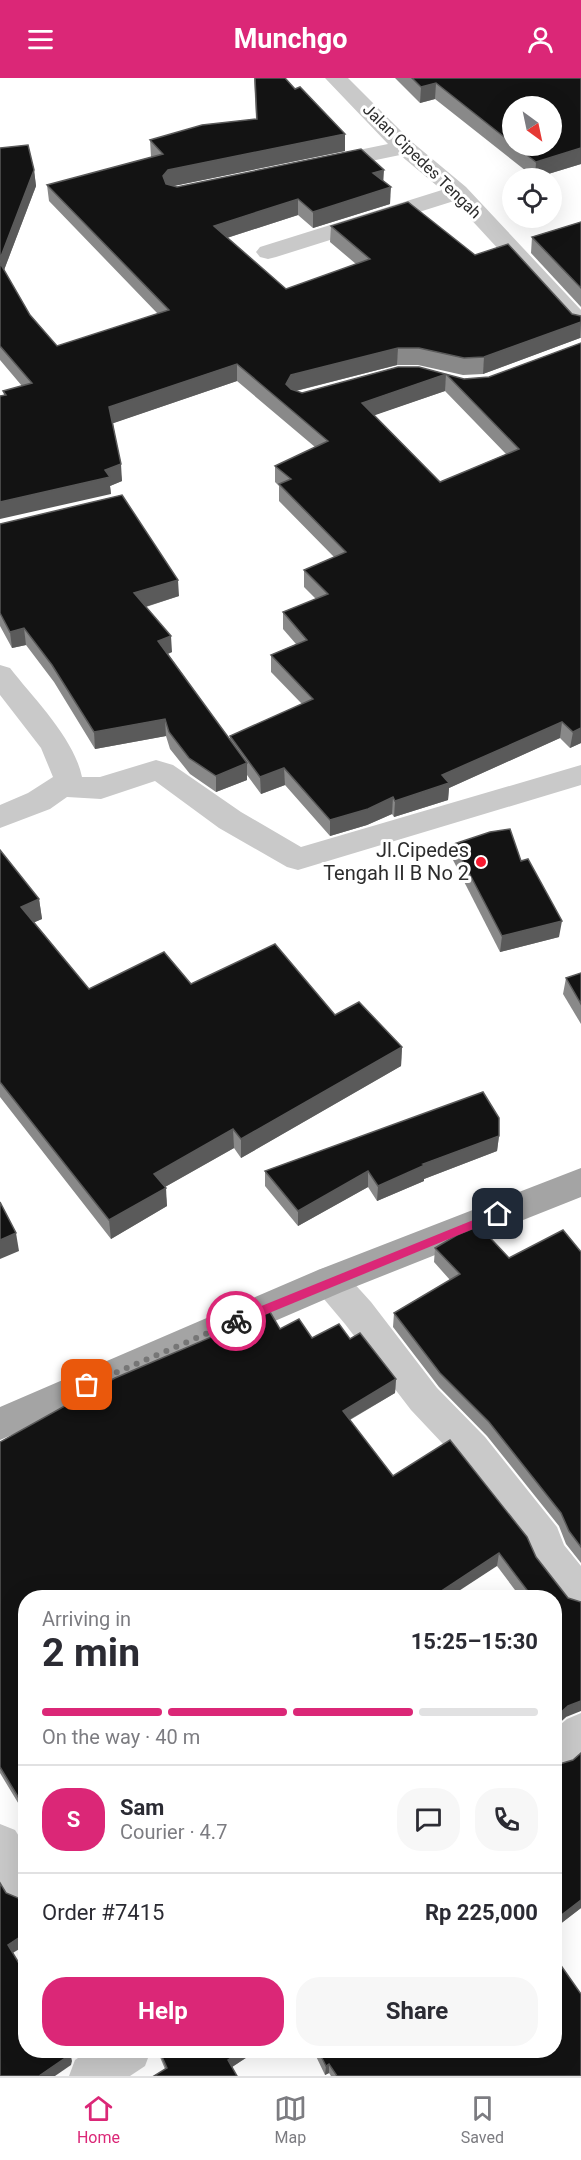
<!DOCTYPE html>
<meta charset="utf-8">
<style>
body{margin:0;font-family:Roboto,sans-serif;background:#f7f7f7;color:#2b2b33;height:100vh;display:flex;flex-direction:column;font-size:22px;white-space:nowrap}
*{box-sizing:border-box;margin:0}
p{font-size:20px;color:#7c7c81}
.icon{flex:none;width:33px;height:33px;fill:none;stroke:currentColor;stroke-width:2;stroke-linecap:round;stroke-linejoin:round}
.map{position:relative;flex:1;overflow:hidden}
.panel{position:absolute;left:18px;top:1512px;width:544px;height:468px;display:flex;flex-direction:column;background:#fff;border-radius:24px;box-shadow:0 6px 24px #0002}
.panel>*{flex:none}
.needle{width:39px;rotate:147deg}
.fabs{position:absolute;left:502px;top:18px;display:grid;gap:12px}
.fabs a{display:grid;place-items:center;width:60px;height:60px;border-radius:50%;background:#fff;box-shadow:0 6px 24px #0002;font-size:30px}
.pin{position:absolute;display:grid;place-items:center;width:51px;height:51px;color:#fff;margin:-26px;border-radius:12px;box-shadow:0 3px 9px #0006}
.courier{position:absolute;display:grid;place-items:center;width:60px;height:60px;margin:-30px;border:4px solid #db2777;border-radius:50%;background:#fff;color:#222;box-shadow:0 2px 8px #0007}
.head em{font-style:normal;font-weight:700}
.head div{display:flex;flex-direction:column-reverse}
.head{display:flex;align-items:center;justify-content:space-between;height:102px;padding:0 24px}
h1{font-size:39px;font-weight:700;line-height:45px}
.bar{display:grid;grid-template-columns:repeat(4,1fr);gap:9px 6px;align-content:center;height:72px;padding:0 24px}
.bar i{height:8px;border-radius:4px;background:#e1e1e2}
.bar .current{background:#db2777}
.bar p{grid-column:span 4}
.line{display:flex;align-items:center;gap:15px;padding:0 24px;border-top:2px solid #e1e1e2}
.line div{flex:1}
.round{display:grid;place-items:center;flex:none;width:63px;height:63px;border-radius:24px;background:#f7f7f7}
.cta{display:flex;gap:12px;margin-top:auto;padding:12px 24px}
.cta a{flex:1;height:69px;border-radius:24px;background:#db2777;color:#fff;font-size:24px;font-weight:700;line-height:69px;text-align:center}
.cta a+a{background:#f7f7f7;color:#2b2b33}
header{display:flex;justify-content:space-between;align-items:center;height:78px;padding:0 24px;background:#db2777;color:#fff;font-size:27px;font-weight:700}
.dock{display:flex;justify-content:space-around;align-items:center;height:84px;border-top:2px solid #e1e1e2;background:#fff;font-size:16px;color:#7c7c81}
.dock a{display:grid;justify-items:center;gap:3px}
.dock .current{color:#db2777}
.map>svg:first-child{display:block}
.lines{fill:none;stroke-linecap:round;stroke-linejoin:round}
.minor{fill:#c9c9c9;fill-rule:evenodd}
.major{fill:#a4a4a4;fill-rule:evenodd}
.wall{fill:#898989;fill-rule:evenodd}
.shaded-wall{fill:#5a5a5a}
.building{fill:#131313;stroke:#5a5a5a;stroke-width:1.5;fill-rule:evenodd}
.route{fill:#db2777}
.done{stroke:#767676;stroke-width:6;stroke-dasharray:0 10.8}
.poi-dot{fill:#f61a30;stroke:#fff;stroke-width:2}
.labels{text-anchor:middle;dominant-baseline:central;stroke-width:6;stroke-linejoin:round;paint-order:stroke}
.far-street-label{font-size:16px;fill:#2c2c2c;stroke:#fff}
.poi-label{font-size:20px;fill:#2c2c2c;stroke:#fff;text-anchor:end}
</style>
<header><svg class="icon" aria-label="menu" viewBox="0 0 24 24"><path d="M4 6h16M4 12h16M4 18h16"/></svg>Munchgo<svg class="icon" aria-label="person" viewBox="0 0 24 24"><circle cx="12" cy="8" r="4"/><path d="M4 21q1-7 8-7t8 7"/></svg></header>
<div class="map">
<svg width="581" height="1998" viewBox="0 0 581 1998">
<rect width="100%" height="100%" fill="#fff"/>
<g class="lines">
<g class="minor">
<polygon points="325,0 348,0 412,64 466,109 581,232 581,253 572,251 454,123 276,179 268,181 260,179 256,174 260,169 442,112 400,77 323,93 315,91 312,86 315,81 388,66"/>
<path d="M0,587L10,590C34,621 74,660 82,699H100L156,682L173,687L241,734L301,769L581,687V707L298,792L287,789L219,750L155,703L101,721L67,719L50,731L0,750V727L28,715L53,699L41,670L0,617Z"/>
<polygon points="330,1188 342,1192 371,1224 437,1310 485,1359 557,1449 564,1467 581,1488 581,1536 567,1531 535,1490 527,1471 459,1383 411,1332 345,1246 318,1214 312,1203 318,1192"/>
<polygon points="581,1635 581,1681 569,1691 555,1697 555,1651 567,1641"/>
<polygon points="0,1746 15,1752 26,1769 26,1830 11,1824 0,1806"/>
<polygon points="90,1972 151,1972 145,1988 130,1998 69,1998 75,1982"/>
</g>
<polygon class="major" points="581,1090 581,1119 342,1214 0,1362 0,1329 318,1192"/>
</g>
<g class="wall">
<path d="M254,0L345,73L173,108L177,109L383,103L390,126L313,150L298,137L227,160L286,211L356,186L330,164L331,148L475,177L572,236L581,238V260H580L483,296L463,297L418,287H397L296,313L302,315L419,289L464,301L489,299L581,265V665L570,670L560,660L449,710L448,722L394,739L392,736L367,747L330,758L285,707L261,716L247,697V702L216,714L190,696L170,671L166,658L95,671L54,604L26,567L12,570L0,548V446L179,518L146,529L172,574L168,576L230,662V658L302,626L271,594V577L296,566L283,551V534L316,521L304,509V492L334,479L279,423V408L275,404V388L315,369L237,303L113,345L122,403L110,408L111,416L4,317L3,313L22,308L0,282V70L34,92L36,108L4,192L30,237L57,268L158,236L49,123L47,107L151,79L150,62L256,41ZM445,313L506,376L440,404L374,337Z"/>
<path d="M395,0H581V86L535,100L435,21L420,25ZM513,28H552V68H513Z"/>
<polygon points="581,144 581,229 531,175 532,159"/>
<polygon points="454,766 521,783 559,859 500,874 453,782"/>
<polygon points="0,772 39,821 42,841 34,844 89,911 191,906 335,937 402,969 401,988 241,1080 234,1070 165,1109 167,1128 111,1161 0,1019"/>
<polygon points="581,895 581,946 563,916 566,900"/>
<polygon points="499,1058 497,1073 424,1101 424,1103 377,1123 368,1109 298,1148 265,1108 265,1093"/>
<polygon points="435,1170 509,1180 581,1174 581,1485 566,1466 559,1448 487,1358 439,1309 393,1249 394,1235 450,1202 434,1184"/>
<polygon points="280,1251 312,1260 350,1261 396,1301 395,1315 350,1342 393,1398 536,1479 568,1520 566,1639 556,1648 556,1687 573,1682 581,1675 581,1830 555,1850 555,1520 521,1520 497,1488 26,1520 26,1738 0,1695 0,1364"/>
<polygon points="157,1972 258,1972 232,1989 165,1991"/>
<polygon points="313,1972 555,1972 581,1998 331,1998 329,1995 325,1997"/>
</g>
<g class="shaded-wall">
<polygon points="436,5 435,21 420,25 421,9"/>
<polygon points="345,56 345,73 169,109 164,115 163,98 168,92"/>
<polygon points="581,70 581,86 535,100 536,84"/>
<polygon points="34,92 36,108 1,200 0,181"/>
<polygon points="384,92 383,108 373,95"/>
<polygon points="391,109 390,126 313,150 313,134"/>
<polygon points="298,121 298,137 214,164 214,148"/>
<polygon points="581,244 580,260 483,296 484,279"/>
<polygon points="398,270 397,287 291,314 286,306 291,297"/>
<polygon points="237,286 237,303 111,346 109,329"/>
<polygon points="446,296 445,313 361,342 362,325"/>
<polygon points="121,386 122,403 110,408 111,416 0,441 0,424 105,392"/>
<polygon points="178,502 179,518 135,532 134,515"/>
<polygon points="24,550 26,567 12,570 10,554"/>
<polygon points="171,558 172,574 159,579 158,563"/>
<polygon points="165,641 166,658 95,671 94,654"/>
<polygon points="562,644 560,660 449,710 448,722 394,739 395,723 442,697"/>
<polygon points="581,650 581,665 570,670 573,654"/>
<polygon points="247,685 247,702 216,714 216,698"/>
<polygon points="284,690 285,707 261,716 260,699"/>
<polygon points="393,719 392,736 367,747 330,758 330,742"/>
<polygon points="39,821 42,841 24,849 21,829"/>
<polygon points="562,843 559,859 500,874 502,858"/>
<polygon points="402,969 401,988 241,1080 241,1061"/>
<polygon points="233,1051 234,1070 156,1114 154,1096"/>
<polygon points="499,1058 497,1073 424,1101 424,1103 377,1123 378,1108 423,1086"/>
<polygon points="368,1093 368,1109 298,1148 298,1133"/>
<polygon points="166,1110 167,1128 111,1161 109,1142"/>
<polygon points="16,1155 19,1173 0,1181 0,1162"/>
<polygon points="396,1301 395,1315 342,1346 343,1333"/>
<polygon points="499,1475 497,1488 448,1520 431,1520"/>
<polygon points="581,1623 581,1633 566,1639 555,1649 556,1639 568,1628"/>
<polygon points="581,1822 581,1830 555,1850 555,1842"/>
<polygon points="26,1855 26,1867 11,1876 8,1867"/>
<polygon points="243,1972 258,1972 229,1991 228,1982"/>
<polygon points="70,1974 72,1983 71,1987 55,1998 39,1998"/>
<polygon points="329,1986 329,1995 325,1997 326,1988"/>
</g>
<g class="building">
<path d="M255,0H285L295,11L300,9L345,56L168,92L163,98L166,106L177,109L361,71L384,92L373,95L391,109L313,134L298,121L214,148L286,211L370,181L331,148L408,124L475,177L508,166L572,236L581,238V244L484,279L464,280L419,270H398L291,297L286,306L291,311L302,315L398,289H419L464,301L489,299L581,265V650L573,654L562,644L442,697L449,705L395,723L393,719L368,731L330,742L284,690L260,699L230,658L313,621L271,577L307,562L283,534L328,516L304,492L346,474L279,406L291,401L275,388L328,363L237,286L109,329L121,386L105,392L110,399L0,424V318L6,317L3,313L32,305L0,268V185L30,237L57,268L169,232L47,107L163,76L150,62L202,47L257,41ZM446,296L519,371L440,404L362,325Z"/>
<polygon points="412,0 581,0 581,70 536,84 515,68 552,68 552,28 513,28 513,66 436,5 421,9"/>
<polygon points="28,67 34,92 0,181 0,70"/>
<polygon points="581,144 581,210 532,159"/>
<polygon points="122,417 178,502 134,515 171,558 158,563 247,685 216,698 189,680 169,654 165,641 94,654 52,587 24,550 10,554 0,535 0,446"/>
<polygon points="510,751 521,783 528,781 562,843 502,858 454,766 490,754"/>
<polygon points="0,772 39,821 21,829 89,911 164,874 191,906 275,866 335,937 359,924 402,969 241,1061 233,1051 154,1096 166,1110 109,1142 0,1004"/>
<polygon points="581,895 581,926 566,900"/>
<polygon points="483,1014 499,1040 499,1058 423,1086 425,1087 378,1108 368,1093 298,1133 265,1093"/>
<polygon points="0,1124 16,1155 0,1162"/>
<polygon points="479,1148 509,1180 563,1152 581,1174 581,1469 569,1453 561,1435 489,1344 440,1295 394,1235 460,1196 435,1170 457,1157"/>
<polygon points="270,1234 280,1251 299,1241 312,1260 339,1246 350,1261 360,1255 396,1301 343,1333 393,1398 450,1362 527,1459 536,1479 568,1520 581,1524 581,1623 568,1628 556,1639 556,1687 573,1682 581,1675 581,1822 555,1842 555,1520 533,1520 499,1475 431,1520 26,1520 26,1732 0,1689 0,1364 115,1300"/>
<polygon points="0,1805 6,1815 23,1822 26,1827 26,1855 8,1867 26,1897 26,1972 69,1972 70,1974 68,1978 39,1998 0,1998"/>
<polygon points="555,1879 581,1916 581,1998 337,1998 329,1986 326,1988 318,1972 555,1972"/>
<polygon points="159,1972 243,1972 228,1982 237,1998 154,1998 167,1990"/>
</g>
<polygon class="route" points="498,1132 502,1133 502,1139 240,1247 236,1248 231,1243 232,1240"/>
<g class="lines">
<polyline class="done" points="87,1307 236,1243"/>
</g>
<circle class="poi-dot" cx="481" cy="784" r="6"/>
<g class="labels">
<g class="far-street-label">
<text transform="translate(422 83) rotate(44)">Jalan Cipedes Tengah</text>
</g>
<g class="poi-label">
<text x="469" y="772">Jl.Cipedes<tspan x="469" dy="23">Tengah II B No 2</tspan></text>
</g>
</g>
</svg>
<div class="fabs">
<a><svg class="needle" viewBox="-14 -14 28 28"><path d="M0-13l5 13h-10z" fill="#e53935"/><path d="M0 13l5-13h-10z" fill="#7c7c81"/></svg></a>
<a><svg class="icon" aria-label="locate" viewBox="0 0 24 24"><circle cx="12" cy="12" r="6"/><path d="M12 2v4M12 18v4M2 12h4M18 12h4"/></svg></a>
</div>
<div class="pin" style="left:87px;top:1307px;background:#ea580c"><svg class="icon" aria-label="bag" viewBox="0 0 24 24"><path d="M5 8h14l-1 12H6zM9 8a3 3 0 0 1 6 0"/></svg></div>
<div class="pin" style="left:498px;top:1136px;background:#1f2937"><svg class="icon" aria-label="home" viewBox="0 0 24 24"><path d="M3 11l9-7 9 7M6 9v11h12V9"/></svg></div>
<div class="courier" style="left:236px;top:1243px"><svg class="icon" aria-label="bike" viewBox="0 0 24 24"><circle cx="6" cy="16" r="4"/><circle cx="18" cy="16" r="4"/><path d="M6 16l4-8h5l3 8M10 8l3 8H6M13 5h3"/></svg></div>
<section class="panel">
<div class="head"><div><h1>2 min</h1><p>Arriving in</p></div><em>15:25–15:30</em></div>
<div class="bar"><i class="current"></i><i class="current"></i><i class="current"></i><i></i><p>On the way · 40 m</p></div>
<div class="line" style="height:108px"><b class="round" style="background:#db2777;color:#fff">S</b><div><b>Sam</b><p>Courier · 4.7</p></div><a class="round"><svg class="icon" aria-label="chat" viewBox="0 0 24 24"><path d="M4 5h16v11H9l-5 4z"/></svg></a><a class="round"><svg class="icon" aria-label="phone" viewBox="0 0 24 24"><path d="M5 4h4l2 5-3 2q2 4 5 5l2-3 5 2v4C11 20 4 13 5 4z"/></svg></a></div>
<div class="line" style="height:78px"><div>Order #7415</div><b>Rp 225,000</b></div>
<div class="cta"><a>Help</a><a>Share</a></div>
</section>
</div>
<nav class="dock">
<a class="current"><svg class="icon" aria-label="home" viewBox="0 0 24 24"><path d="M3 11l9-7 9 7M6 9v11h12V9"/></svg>Home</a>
<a><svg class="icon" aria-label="map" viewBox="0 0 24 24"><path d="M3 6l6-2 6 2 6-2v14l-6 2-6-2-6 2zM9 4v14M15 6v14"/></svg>Map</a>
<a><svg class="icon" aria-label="saved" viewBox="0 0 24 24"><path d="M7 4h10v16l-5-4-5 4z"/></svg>Saved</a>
</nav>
